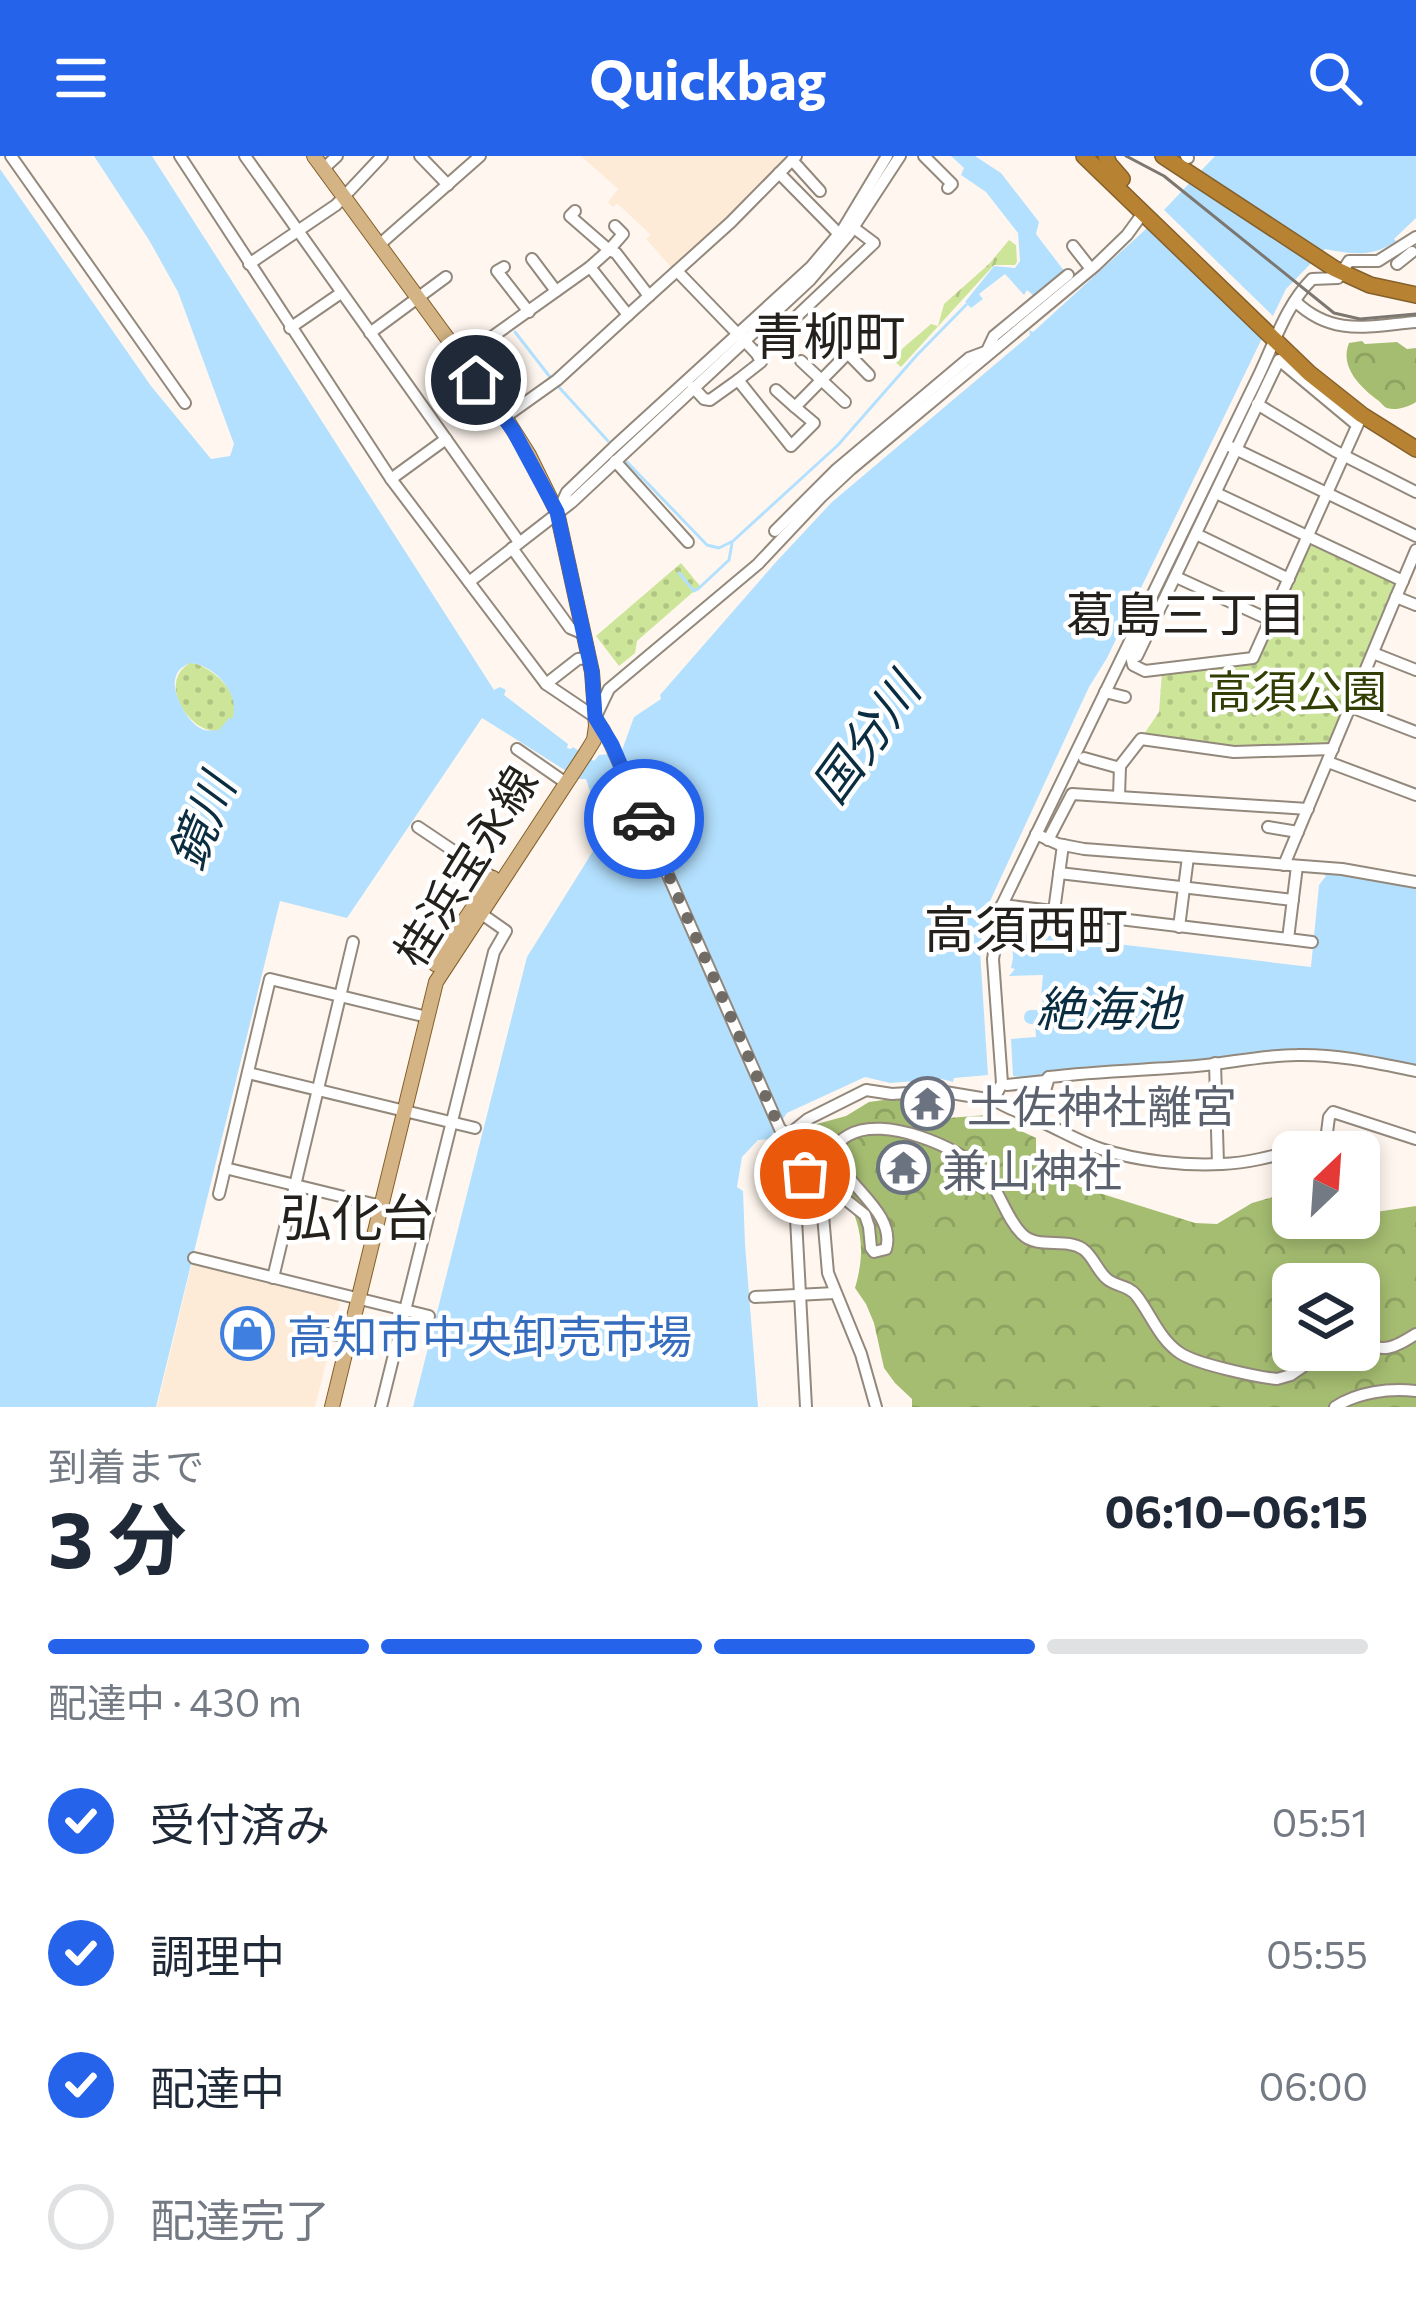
<!DOCTYPE html>
<html lang="ja">
<meta charset="utf-8">
<style>
body{margin:0;font-family:Commissioner,"Noto Sans JP",sans-serif;background:#f6f6f7;color:#1f2937;height:100vh;display:flex;flex-direction:column;font-size:45px;white-space:nowrap}
*{box-sizing:border-box;margin:0}
p{font-size:39px;color:#747a83}
.icon{flex:none;width:66px;height:66px;fill:none;stroke:currentColor;stroke-width:2;stroke-linecap:round;stroke-linejoin:round}
.map{position:relative;height:1251px;overflow:hidden}
.panel{display:flex;flex-direction:column;background:#fff;flex:1}
.panel>*{flex:none}
.needle{width:78px;rotate:25deg}
.controls{position:absolute;left:1272px;top:975px;display:grid;gap:24px}
.controls a{display:grid;place-items:center;width:108px;height:108px;border-radius:18px;background:#fff;box-shadow:0 6px 18px #0003;font-size:60px}
.pin{position:absolute;display:grid;place-items:center;width:102px;height:102px;color:#fff;margin:-51px;border:6px solid #fff;border-radius:50%;box-shadow:0 3px 12px #0007}
.courier{position:absolute;display:grid;place-items:center;width:120px;height:120px;margin:-60px;border:9px solid #2563eb;border-radius:50%;background:#fff;color:#222;box-shadow:0 3px 15px #0007}
.head em{font-style:normal;font-weight:700}
.head div{display:flex;flex-direction:column-reverse}
.head{display:flex;align-items:center;justify-content:space-between;height:204px;padding:0 48px}
h1{font-size:78px;font-weight:700;line-height:90px}
.bar{display:grid;grid-template-columns:repeat(4,1fr);gap:18px 12px;align-content:center;height:144px;padding:0 48px}
.bar i{height:15px;border-radius:9px;background:#e0e1e3}
.bar .current{background:#2563eb}
.bar p{grid-column:span 4}
ol{padding:0 48px;list-style:none}
li{display:flex;align-items:center;gap:36px;height:132px}
li p{margin-inline-start:auto}
li .icon{padding:12px;border-radius:50%;background:#2563eb;color:#fff;stroke-width:4}
li:last-child{color:#747a83}
li i{width:66px;height:66px;border:6px solid #e0e1e3;border-radius:50%}
header{display:flex;justify-content:space-between;align-items:center;height:156px;padding:0 48px;background:#2563eb;color:#fff;font-size:54px;font-weight:700}
.map>svg:first-child{display:block}
.built{fill:#fdebd7}
.grass{fill:url(#grass-tufts)}
.forest{fill:url(#forest-crowns);fill-rule:evenodd}
.park{fill:url(#park-dots)}
.water{fill:#b3e0fe;fill-rule:evenodd}
.pier{fill:#fff7ef}
.lines{fill:none;stroke-linecap:round;stroke-linejoin:round}
.stream{stroke:#b3e0fe;stroke-width:3}
.river{stroke:#b3e0fe;stroke-width:14}
.minor-casing{stroke:#93887c;stroke-width:14}
.major-casing{stroke:#84602b;stroke-width:16}
.highway-casing{stroke:#84602b;stroke-width:18}
.minor{stroke:#fff;stroke-width:10}
.major{stroke:#d4b485;stroke-width:14}
.highway{stroke:#b88233;stroke-width:15}
.tram{stroke:#7c7770;stroke-width:3}
.done{stroke:#716b65;stroke-width:12;stroke-dasharray:0 21.6}
.route{stroke:#2563eb;stroke-width:15}
.labels{text-anchor:middle;dominant-baseline:central;stroke-width:9;stroke-linejoin:round;paint-order:stroke}
.park-label{font-size:45px;fill:#313f04;stroke:#fff}
.street-label{font-size:45px;fill:#24201b;stroke:#fff}
.worship-label{font-size:45px;fill:#5b616d;stroke:#fff;text-anchor:start}
.shop-label{font-size:45px;fill:#366cbe;stroke:#fff;text-anchor:start}
.neighbourhood-label{font-size:48px;fill:#24201b;stroke:#fff}
.water-label{font-size:48px;font-style:italic;fill:#0a2d41;stroke:#fff}
.quarter-label{font-size:51px;fill:#24201b;stroke:#fff}
</style>
<header><svg class="icon" aria-label="menu" viewBox="0 0 24 24"><path d="M4 6h16M4 12h16M4 18h16"/></svg>Quickbag<svg class="icon" aria-label="search" viewBox="0 0 24 24"><circle cx="10" cy="10" r="6"/><path d="M15 15l6 6"/></svg></header>
<div class="map">
<svg width="1416" height="1251" viewBox="0 0 1416 1251">
<defs>
<pattern id="grass-tufts" width="24" height="20" patternUnits="userSpaceOnUse" patternTransform="scale(3)"><rect width="24" height="20" fill="#cde599"/><path d="M3 7l-1-3M5 7V3M7 7l1-3M15 17l-1-3M17 17v-4M19 17l1-3" fill="none" stroke="#b0c483"/></pattern>
<pattern id="forest-crowns" width="20" height="18" patternUnits="userSpaceOnUse" patternTransform="scale(3)"><rect width="20" height="18" fill="#a5bd71"/><path d="M2 6a3 3 0 1 1 6 0M12 15a3 3 0 1 1 6 0" fill="none" stroke="#8ea261"/></pattern>
<pattern id="park-dots" width="8" height="8" patternUnits="userSpaceOnUse" patternTransform="scale(3)"><rect width="8" height="8" fill="#cde599"/><path d="M2 2h.1M6 6h.1" fill="none" stroke="#b0c483" stroke-width="1.8" stroke-linecap="round"/></pattern>
</defs>
<rect width="100%" height="100%" fill="#fff7ef"/>
<g class="built">
<polygon points="581,0 790,0 739,52 672,112 646,83 651,79 620,50 617,48 613,51 608,46 618,33"/>
<polygon points="192,1107 336,1142 340,1148 335,1167 331,1170 324,1168 321,1180 331,1186 315,1251 157,1251"/>
</g>
<polygon class="grass" points="1009,84 1016,89 1017,106 1015,109 994,109 901,211 894,205 903,192 931,168 938,170 944,148 989,108"/>
<g class="forest">
<path d="M1362,185L1365,188L1397,186L1407,193L1416,192V246C1408,251 1396,255 1387,252C1384,251 1382,248 1379,245C1361,232 1339,211 1349,187Z"/>
<path d="M920,939L914,947L921,955L948,962L987,959L1036,982V994L1061,1019L1080,1031L1195,1067L1217,1068L1252,1047L1293,1035V1062H1359V1042L1376,1056L1416,1050V1251H912V1243L895,1227L884,1212L874,1167L866,1148L855,1132C874,1068 845,1038 810,988V975L817,968L846,960L869,946ZM1293,1128H1359V1194H1293Z"/>
</g>
<g class="park">
<polygon points="1314,388 1395,426 1327,590 1233,593 1145,581 1144,578 1159,556 1162,516 1256,505 1310,389"/>
<polygon points="681,407 700,430 637,485 635,497 619,510 596,480"/>
<path d="M190,507C208,507 242,538 235,558C216,608 146,533 190,507Z"/>
</g>
<g class="water">
<path d="M94,0H152L494,534L500,531L506,534L504,539L568,588L567,592L571,593L573,591L594,605L599,599L621,597L634,561L661,543L660,539L776,406L832,346L1030,179L1029,174L1033,176L1146,73L1215,0H1416V62L1394,83L1396,85C1372,102 1352,98 1325,93L1286,133L1107,502L1089,531L985,756L980,795L988,919L954,922L953,926L942,923L890,927L865,921L787,957L769,983L758,984L742,1001L737,1031L743,1035L745,1088L758,1251H413L527,801L600,684L601,668L586,623H579L482,562L347,762L280,745L156,1251H0V13L151,230L211,303L230,300L234,288L178,136L149,84ZM190,507C214,508 242,539 232,563L229,562L219,574C211,574 207,576 200,572C187,565 170,535 176,520C179,512 183,511 190,507Z"/>
<polygon points="951,0 975,0 1001,17 1039,66 1036,78 1065,116 1035,141 1027,134 1024,139 1005,118 979,138 983,143 971,152 965,146 994,110 1015,112 1020,105 1018,77 986,36 961,19 964,12"/>
<polygon points="1320,716 1416,730 1416,913 1347,899 1043,924 1013,920 1011,883 1036,881 1035,867 1039,864 1039,855 1045,854 1041,840 1043,819 1009,820 1015,813 1011,812 1013,802 1012,788 1017,780 1016,776 1311,811 1319,729 1326,720"/>
</g>
<polygon class="pier" points="1160,50 1276,163 1265,185 1144,67"/>
<g class="lines">
<g class="stream">
<polyline points="515,176 550,221"/>
<polyline points="557,229 608,285"/>
<polyline points="627,306 707,389 719,392 733,385 838,289 917,199 966,149"/>
<polyline points="679,417 694,435 698,433 729,404 732,387"/>
</g>
<polyline class="river" points="1031,861 1037,861"/>
<defs>
<g id="minor">
<polyline points="11,0 185,247"/>
<path d="M180,0L391,323L546,528L595,561L604,574L780,973L805,990L845,1043L865,1059L869,1071L871,1092L874,1096L886,1093C898,1052 829,1021 837,991C838,985 844,982 849,979C883,959 959,991 983,1016C1000,1034 1005,1061 1022,1078C1038,1094 1065,1081 1083,1093C1093,1100 1097,1114 1106,1122C1115,1131 1127,1128 1136,1139C1151,1158 1159,1183 1180,1197C1196,1208 1257,1221 1277,1223L1291,1219L1327,1194"/>
<polyline points="245,0 519,386"/>
<polyline points="420,0 448,29"/>
<polyline points="924,0 952,28 948,32"/>
<polyline points="1186,0 1188,2"/>
<polyline points="792,4 820,35"/>
<polyline points="323,13 337,0"/>
<polyline points="779,17 839,78"/>
<polyline points="575,55 570,60 609,94 623,78 615,70"/>
<polyline points="379,89 480,0"/>
<polyline points="1073,90 1091,113"/>
<polyline points="532,103 556,135"/>
<polyline points="249,108 336,49 382,0"/>
<polyline points="1397,108 1412,96"/>
<polyline points="504,111 497,115 529,156"/>
<polyline points="590,111 628,159 649,140"/>
<polyline points="677,115 757,198 874,87 854,72"/>
<path d="M1295,145C1332,181 1369,170 1416,166"/>
<polyline points="290,172 341,137"/>
<polyline points="370,177 446,121"/>
<polyline points="827,189 834,183 869,219"/>
<polyline points="986,197 994,180 1068,119"/>
<polyline points="461,203 590,111 609,94 616,97 649,140 731,66 796,0"/>
<polyline points="801,205 845,246"/>
<polyline points="738,224 761,206 757,198"/>
<polyline points="693,231 704,243 710,244 738,224 791,290 814,267 795,251 848,197"/>
<polyline points="776,234 795,251"/>
<polyline points="1257,248 1335,295 1416,336"/>
<polyline points="505,261 557,224 628,159"/>
<polyline points="1231,291 1416,380"/>
<polyline points="615,305 688,386"/>
<polyline points="391,323 446,283"/>
<polyline points="1216,337 1403,425"/>
<polyline points="559,353 567,336 614,291 811,111 843,73 887,0"/>
<polyline points="775,375 837,313 969,202 985,196"/>
<polyline points="1196,378 1289,423"/>
<polyline points="512,392 570,472 584,478"/>
<polyline points="1416,394 1396,441 1416,449"/>
<polyline points="1176,421 1270,464"/>
<polyline points="469,426 572,346 810,124 849,78 900,0"/>
<polyline points="1140,476 1131,500 1133,509 1145,515 1253,502 1362,259"/>
<polyline points="1373,497 1416,514"/>
<polyline points="1137,500 1279,204 1357,269"/>
<polyline points="546,528 578,503 589,502"/>
<polyline points="1105,536 1125,541"/>
<polyline points="1351,551 1416,576"/>
<polyline points="597,558 609,533 758,408 821,341 851,313 1096,109 1127,79 1143,57"/>
<polyline points="517,593 566,627"/>
<polyline points="1084,602 1120,612"/>
<polyline points="1328,606 1416,639"/>
<polyline points="1119,640 1120,610 1141,583 1234,596 1333,593"/>
<polyline points="418,671 500,726"/>
<polyline points="1268,671 1298,676"/>
<polyline points="1036,678 1058,688 1084,693 1342,713 1416,726"/>
<polyline points="1048,684 1072,638 1308,653"/>
<polyline points="1284,709 1396,441"/>
<polyline points="1059,717 1293,744"/>
<polyline points="1002,749 1288,783 1297,710"/>
<polyline points="1054,755 1063,689"/>
<polyline points="1179,771 1188,701"/>
<polyline points="1288,783 1312,786"/>
<polyline points="1215,907 1218,1008"/>
<polyline points="248,917 475,972"/>
<polyline points="1007,929 1045,925 1049,921"/>
<path d="M992,942C1007,954 1025,957 1042,966C1062,975 1080,986 1101,993C1138,1005 1184,1010 1222,1008C1255,1007 1290,995 1323,987L1326,984L1329,961L1333,956L1416,983"/>
<path d="M1037,963L1049,921C1098,915 1147,914 1196,910C1230,907 1263,899 1297,899C1338,898 1377,907 1416,915"/>
<path d="M787,980L808,963L866,934L892,938L939,935L987,943L996,939L1002,927L993,803L1002,749L1258,221C1274,188 1286,149 1312,123L1338,122L1349,105H1378L1416,81"/>
<polyline points="787,980 793,1006 806,1251"/>
<polyline points="807,1004 821,1036 828,1117 861,1198 876,1251"/>
<polyline points="225,1012 381,1050"/>
<polyline points="219,1038 270,823 427,861"/>
<polyline points="194,1102 429,1160"/>
<polyline points="273,1122 353,786"/>
<polyline points="755,1141 835,1137"/>
<polyline points="322,1176 349,1181"/>
<path d="M1359,1187C1386,1196 1392,1193 1416,1178"/>
<polyline points="381,1251 494,796 506,775 476,754"/>
<path d="M1335,1251C1358,1236 1389,1232 1416,1235"/>
</g>
<g id="major">
<polyline points="314,0 505,261 529,299 557,356 592,516 596,570 594,584 586,597 436,826 332,1251"/>
<polyline points="435,808 493,722"/>
</g>
<g id="highway">
<polyline points="1084,0 1309,217 1362,259 1416,293"/>
<polyline points="1106,0 1109,8 1122,23"/>
<polyline points="1163,0 1335,113 1370,129 1416,139"/>
</g>
</defs>
<use href="#minor" class="minor-casing"/>
<use href="#major" class="major-casing"/>
<use href="#highway" class="highway-casing"/>
<use href="#minor" class="minor"/>
<use href="#major" class="major"/>
<use href="#highway" class="highway"/>
<polyline class="tram" points="1126,0 1164,20 1334,157 1360,163 1416,158"/>
</g>
<g class="lines">
<polyline class="done" points="644,663 780,973 787,980 794,1022 805,1018"/>
<polyline class="route" points="476,224 513,274 557,356 592,516 595,561 612,589 644,663"/>
</g>
<defs>
<symbol id="temple-ring" viewBox="-11 -11 22 22"><circle r="9.5" fill="#fff" stroke="#6b7280" stroke-width="1.5"/><path d="M0-6L5-2H3V0L6.5 2.5H4V6H1.5V3h-3V6H-4V2.5H-6.5L-3 0V-2H-5Z" fill="#6b7280"/></symbol>
<symbol id="shop-ring" viewBox="-11 -11 22 22"><circle r="9.5" fill="#fff" stroke="#3f7fe0" stroke-width="1.5"/><path d="M-5-2.5h2.3a2.7 3.5 0 0 1 5.4 0H5L5.5 6h-11ZM-1.5-2.5h3a1.5 2.3 0 0 0-3 0Z" fill="#3f7fe0"/></symbol>
</defs>
<g fill-rule="evenodd">
<use href="#temple-ring" x="898" y="918" width="59" height="59"/>
<use href="#temple-ring" x="874" y="982" width="59" height="59"/>
<use href="#shop-ring" x="218" y="1148" width="59" height="59"/>
</g>
<g class="labels">
<g class="park-label">
<text x="1297" y="533">高須公園</text>
</g>
<g class="street-label">
<text transform="translate(464 709) rotate(-58)">桂浜宝永線</text>
</g>
<g class="worship-label">
<text x="967" y="948">土佐神社離宮</text>
<text x="942" y="1012">兼山神社</text>
</g>
<g class="shop-label">
<text x="287" y="1178">高知市中央卸売市場</text>
</g>
<g class="neighbourhood-label">
<text x="1186" y="456">葛島三丁目</text>
</g>
<g class="water-label">
<text transform="translate(864 581) rotate(-54)">国分川</text>
<text transform="translate(200 665) rotate(-68)">鏡川</text>
<text x="1108" y="850">絶海池</text>
</g>
<g class="quarter-label">
<text x="829" y="178">青柳町</text>
<text x="1026" y="771">高須西町</text>
<text x="357" y="1059">弘化台</text>
</g>
</g>
</svg>
<div class="controls">
<a><svg class="needle" viewBox="-14 -14 28 28"><path d="M0-13l5 13h-10z" fill="#e53935"/><path d="M0 13l5-13h-10z" fill="#747a83"/></svg></a>
<a><svg class="icon" aria-label="layers" viewBox="0 0 24 24"><path d="M12 4l9 5-9 5-9-5zM3 14l9 5 9-5"/></svg></a>
</div>
<div class="pin" style="left:805px;top:1018px;background:#ea580c"><svg class="icon" aria-label="bag" viewBox="0 0 24 24"><path d="M5 8h14l-1 12H6zM9 8a3 3 0 0 1 6 0"/></svg></div>
<div class="pin" style="left:476px;top:224px;background:#1f2937"><svg class="icon" aria-label="home" viewBox="0 0 24 24"><path d="M3 11l9-7 9 7M6 9v11h12V9"/></svg></div>
<div class="courier" style="left:644px;top:663px"><svg class="icon" aria-label="car" viewBox="0 0 24 24"><path d="M5 17H2v-5l4-1 3-4h7l3 4 3 1v5h-3M9 17h6M6 11h13"/><circle cx="7" cy="17" r="2"/><circle cx="17" cy="17" r="2"/></svg></div>
</div>
<section class="panel">
<div class="head"><div><h1>3 分</h1><p>到着まで</p></div><em>06:10–06:15</em></div>
<div class="bar"><i class="current"></i><i class="current"></i><i class="current"></i><i></i><p>配達中 · 430 m</p></div>
<ol>
<li><svg class="icon" aria-label="check" viewBox="0 0 24 24"><path d="M5 12l5 5 9-10"/></svg>受付済み<p>05:51</p></li>
<li><svg class="icon" aria-label="check" viewBox="0 0 24 24"><path d="M5 12l5 5 9-10"/></svg>調理中<p>05:55</p></li>
<li><svg class="icon" aria-label="check" viewBox="0 0 24 24"><path d="M5 12l5 5 9-10"/></svg>配達中<p>06:00</p></li>
<li><i></i>配達完了</li>
</ol>
</section>
